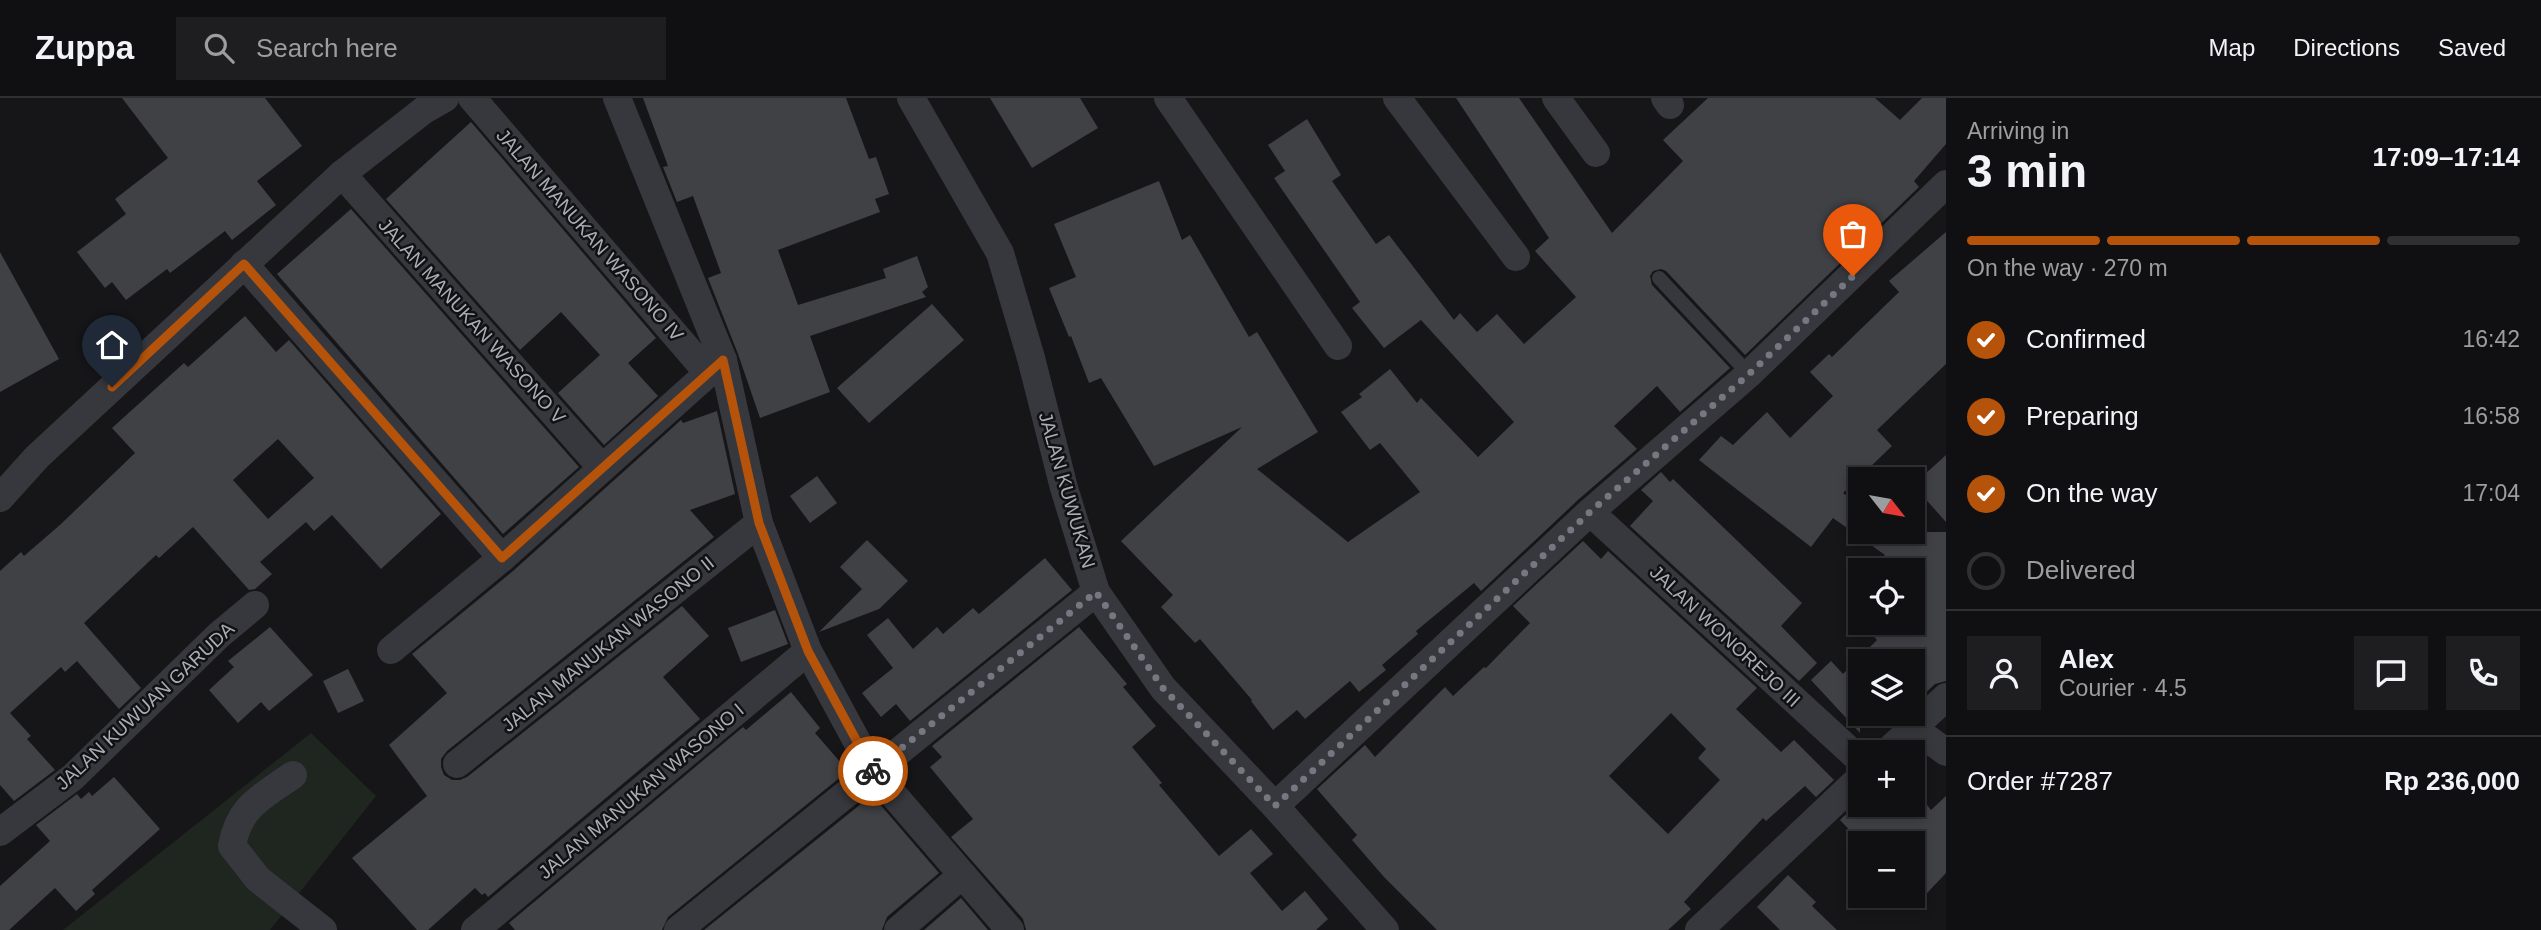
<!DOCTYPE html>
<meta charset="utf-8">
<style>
body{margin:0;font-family:Helvetica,sans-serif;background:#1e1e20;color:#f1f3f6;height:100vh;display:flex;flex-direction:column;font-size:26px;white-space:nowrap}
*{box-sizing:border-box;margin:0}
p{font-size:23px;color:#9c9d9f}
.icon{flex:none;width:38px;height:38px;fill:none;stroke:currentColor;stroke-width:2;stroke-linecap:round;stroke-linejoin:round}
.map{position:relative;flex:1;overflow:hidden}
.sheet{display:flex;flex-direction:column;background:#101012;width:595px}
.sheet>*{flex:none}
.needle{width:46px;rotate:121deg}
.tools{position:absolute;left:1848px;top:369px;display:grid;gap:14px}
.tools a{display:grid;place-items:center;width:77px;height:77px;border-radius:0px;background:#101012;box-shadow:0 4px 10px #0003,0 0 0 2px #303032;font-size:35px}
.pin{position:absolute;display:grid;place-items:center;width:60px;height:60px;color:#fff;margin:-72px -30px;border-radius:50% 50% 50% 0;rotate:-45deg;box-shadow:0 0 7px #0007}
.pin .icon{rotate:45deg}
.courier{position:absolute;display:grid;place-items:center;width:70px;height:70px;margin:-35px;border:5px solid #b45309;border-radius:50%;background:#fff;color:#222;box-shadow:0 2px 9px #0007}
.head em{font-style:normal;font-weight:600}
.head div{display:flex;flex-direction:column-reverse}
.head{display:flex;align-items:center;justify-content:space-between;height:119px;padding:0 21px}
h1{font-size:46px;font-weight:600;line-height:52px}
.bar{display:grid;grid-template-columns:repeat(4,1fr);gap:10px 7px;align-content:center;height:84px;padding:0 21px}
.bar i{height:9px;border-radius:5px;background:#303032}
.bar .selected{background:#b45309}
.bar p{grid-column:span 4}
.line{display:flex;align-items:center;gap:18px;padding:0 21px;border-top:2px solid #303032}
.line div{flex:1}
.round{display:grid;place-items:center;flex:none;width:74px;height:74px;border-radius:0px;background:#1e1e20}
ol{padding:0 21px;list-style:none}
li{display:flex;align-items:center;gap:21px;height:77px}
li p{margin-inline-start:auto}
li .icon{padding:7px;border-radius:50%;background:#b45309;color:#fff;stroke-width:4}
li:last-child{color:#9c9d9f}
li i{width:38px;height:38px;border:4px solid #303032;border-radius:50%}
header{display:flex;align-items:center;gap:42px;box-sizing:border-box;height:98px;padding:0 35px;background:#101012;border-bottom:2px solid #303032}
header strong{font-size:33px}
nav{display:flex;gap:38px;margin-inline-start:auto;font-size:24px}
.search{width:490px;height:63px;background:#1e1e20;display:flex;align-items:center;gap:18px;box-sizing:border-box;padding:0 24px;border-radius:0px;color:#9c9d9f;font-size:26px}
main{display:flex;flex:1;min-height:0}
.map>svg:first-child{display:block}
.green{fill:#1e261f}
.building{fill:#404145;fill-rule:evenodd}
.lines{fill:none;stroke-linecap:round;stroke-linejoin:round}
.lane{stroke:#37383d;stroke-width:14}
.street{stroke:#37383d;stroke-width:28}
.done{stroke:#757880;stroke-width:7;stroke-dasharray:0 12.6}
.route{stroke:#b45309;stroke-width:9}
.labels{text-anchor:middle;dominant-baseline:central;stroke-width:5;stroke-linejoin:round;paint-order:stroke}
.street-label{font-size:19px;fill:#a8adb8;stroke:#111113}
</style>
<header>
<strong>Zuppa</strong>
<div class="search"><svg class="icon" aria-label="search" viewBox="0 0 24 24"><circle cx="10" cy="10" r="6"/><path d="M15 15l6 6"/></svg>Search here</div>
<nav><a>Map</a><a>Directions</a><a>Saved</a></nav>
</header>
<main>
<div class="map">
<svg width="1946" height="832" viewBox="0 0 1946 832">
<rect width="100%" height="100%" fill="#161618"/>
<polygon class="green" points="311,635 376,698 270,832 63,832"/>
<g class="building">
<polygon points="122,0 265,0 302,48 257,83 276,107 232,142 225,133 170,175 167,171 126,202 112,184 105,190 77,154 126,116 115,101 168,60"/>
<polygon points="643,0 846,0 869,61 876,59 889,96 875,101 880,114 778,152 798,207 886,180 883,171 917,158 928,189 922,194 926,199 810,238 830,294 760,320 738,256 708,180 721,175 693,98 677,104 663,69 668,68"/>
<polygon points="990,0 1080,0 1098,30 1032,70"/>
<polygon points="1456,0 1519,0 1612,135 1683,63 1663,42 1708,0 1875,0 1900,22 1922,0 1946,0 1946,46 1914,83 1919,89 1745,257 1666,173 1661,171 1653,173 1650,178 1652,187 1730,270 1680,314 1657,288 1614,328 1637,351 1579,401 1481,493 1474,485 1416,533 1418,536 1382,567 1386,572 1359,594 1350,583 1305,621 1297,612 1273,632 1251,603 1252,602 1200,541 1195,545 1161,509 1173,497 1121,443 1242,329 1154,368 1101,280 1089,285 1071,238 1069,239 1049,190 1076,179 1054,126 1159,83 1182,142 1190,137 1249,239 1257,234 1318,334 1257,371 1348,444 1420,394 1380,345 1370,352 1341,314 1362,299 1359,296 1390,271 1417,305 1421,300 1478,359 1514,324 1421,222 1384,250 1352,210 1360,204 1274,80 1285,73 1268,47 1307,21 1341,77 1332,83 1376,146 1389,137 1454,222 1460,215 1477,234 1497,216 1524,246 1576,199 1535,153 1549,140"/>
<polygon points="471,24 656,240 628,265 658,298 604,347 558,295 600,257 561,214 520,252 386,101"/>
<polygon points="351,111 579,369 503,436 277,176"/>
<polygon points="1946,134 1946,266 1877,332 1892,348 1843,395 1860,407 1860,434 1946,434 1946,583 1935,586 1918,602 1913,595 1913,564 1860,564 1860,635 1811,582 1831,563 1843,576 1877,542 1862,525 1913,525 1913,472 1868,472 1885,457 1833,420 1811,449 1699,362 1721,338 1733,347 1767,314 1790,340 1833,298 1810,274 1829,256 1832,259 1899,194 1889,183"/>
<polygon points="0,154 59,261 0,294"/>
<polygon points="932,206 964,242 869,325 837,290"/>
<path d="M245,218L276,254L289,242L441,416L381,471L332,417L314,433L306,424L260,464L272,476L255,491L249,492L193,429L159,460L156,457L84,525L141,590L119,611L77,563L65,574L61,569L10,615L31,638L27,641L55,672L14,703L0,687V473L21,454L24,458L61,426L135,355L112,330L184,265L188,269ZM278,341L314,380L268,421L233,382Z"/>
<polygon points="717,313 735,396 690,412 714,439 447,653 441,661 441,669 444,677 452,682 460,682 467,679 682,508 709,538 663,579 700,621 488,799 485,795 482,797 475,790 428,832 417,832 352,760 427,698 389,647 447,595 412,556 513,473 681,322 683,325"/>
<polygon points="1946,357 1946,424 1913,387"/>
<polygon points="1661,374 1670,384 1673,381 1802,505 1781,528 1817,565 1799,583 1630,428 1653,403 1641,392"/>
<polygon points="817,378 837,405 810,425 790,398"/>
<polygon points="867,442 908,483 879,511 819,534 862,491 840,469"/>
<path d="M1583,443L1601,461L1608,453L1757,590L1736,611L1781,654L1794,642L1834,682L1816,699L1805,688L1766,723L1763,720L1684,804L1691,811L1668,832H1437L1384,779L1352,742L1357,737L1317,691L1365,647L1375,659L1445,589L1453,598L1484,569L1486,570L1530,525L1513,508ZM1671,615L1706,651L1698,660L1720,682L1668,736L1609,678Z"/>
<polygon points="1045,460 1072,492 910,623 896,606 881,619 862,595 893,570 867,537 888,520 913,551 937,529 943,536 973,510 979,516"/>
<polygon points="775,512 788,546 741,564 728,530"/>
<polygon points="270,529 313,577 269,613 261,604 238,625 209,592 234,569 228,563"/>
<polygon points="1079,529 1127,586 1123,589 1156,628 1132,649 1162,685 1159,687 1219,758 1251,731 1273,756 1250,775 1282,813 1305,793 1328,821 1316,832 1026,832 1023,821 951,739 973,721 930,669 942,659 932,648"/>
<polygon points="348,571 364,603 338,615 323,583"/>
<polygon points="791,594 820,630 815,635 848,673 668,819 662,832 515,832 509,825 743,629 746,632"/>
<polygon points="114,679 160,731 92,792 95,796 76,813 55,790 9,832 0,832 0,788 50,743 36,727 77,696 81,701 89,694 92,698"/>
<polygon points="872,697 939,775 887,819 882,832 704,832"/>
<polygon points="1946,698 1946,775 1913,810 1913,746 1863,746 1840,722 1858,705 1860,707 1927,707 1931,712"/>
<polygon points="1788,777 1816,804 1812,808 1837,832 1780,832 1757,809"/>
<polygon points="961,800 988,832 924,832"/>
</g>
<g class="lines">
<polyline class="lane" points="1659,180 1749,276"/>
<g class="street">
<polyline points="472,0 708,275"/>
<polyline points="617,0 723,262 759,425 808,553 873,673 1010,832"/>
<polyline points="911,0 1000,155 1031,260 1064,390 1096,494 1163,590 1275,708 1385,832"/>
<polyline points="1168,0 1338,248"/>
<polyline points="1397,0 1516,159"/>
<polyline points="1556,0 1596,55"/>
<polyline points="1665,0 1670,7"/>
<polyline points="342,76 602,370"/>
<polyline points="244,166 502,460"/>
<polyline points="0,400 37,359 342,76 424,12 445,0"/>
<polyline points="1590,414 1860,662"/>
<polyline points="391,552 502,460 723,262"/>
<polyline points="1913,630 1946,654"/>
<polyline points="1887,654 1946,599"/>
<polyline points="457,666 759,425"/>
<path d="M293,677C262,699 239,708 232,748L258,781L323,832"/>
<polyline points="1275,708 1590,414 1749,276 1946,86"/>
<polyline points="0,734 73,679 219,537 255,507"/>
<polyline points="475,832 808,553"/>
<polyline points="678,832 1096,494"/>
<polyline points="898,832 962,777"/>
<polyline points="1699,832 1860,680"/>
</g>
</g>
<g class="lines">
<polyline class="done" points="873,673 1096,494 1163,590 1275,708 1590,414 1749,276 1853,178"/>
<polyline class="route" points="112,289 244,166 502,460 723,262 759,425 808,553 873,673"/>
</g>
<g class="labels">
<g class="street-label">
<text transform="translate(590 137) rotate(49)">JALAN MANUKAN WASONO IV</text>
<text transform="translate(472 223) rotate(48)">JALAN MANUKAN WASONO V</text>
<text transform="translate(1067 392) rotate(74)">JALAN KUWUKAN</text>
<text transform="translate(1725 538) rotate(43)">JALAN WONOREJO III</text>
<text transform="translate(608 546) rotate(-39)">JALAN MANUKAN WASONO II</text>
<text transform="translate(145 608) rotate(-43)">JALAN KUWUAN GARUDA</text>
<text transform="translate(641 693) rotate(-40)">JALAN MANUKAN WASONO I</text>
</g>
</g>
</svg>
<div class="tools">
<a><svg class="needle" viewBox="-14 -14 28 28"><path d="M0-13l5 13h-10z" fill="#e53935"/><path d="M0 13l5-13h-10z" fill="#9c9d9f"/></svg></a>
<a><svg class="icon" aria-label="locate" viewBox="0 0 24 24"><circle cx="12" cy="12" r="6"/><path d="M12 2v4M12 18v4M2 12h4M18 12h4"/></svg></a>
<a><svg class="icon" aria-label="layers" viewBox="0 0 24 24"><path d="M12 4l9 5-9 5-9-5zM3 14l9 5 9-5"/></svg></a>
<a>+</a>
<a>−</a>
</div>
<div class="pin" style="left:1853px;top:178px;background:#ea580c"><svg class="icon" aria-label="bag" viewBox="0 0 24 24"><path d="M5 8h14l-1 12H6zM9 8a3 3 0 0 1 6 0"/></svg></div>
<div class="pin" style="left:112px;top:289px;background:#1f2937"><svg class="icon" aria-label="home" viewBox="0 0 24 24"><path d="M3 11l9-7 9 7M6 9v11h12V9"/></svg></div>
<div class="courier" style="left:873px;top:673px"><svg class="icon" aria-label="bike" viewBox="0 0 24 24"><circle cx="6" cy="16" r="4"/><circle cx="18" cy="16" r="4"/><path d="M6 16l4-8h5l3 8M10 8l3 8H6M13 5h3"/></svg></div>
</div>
<section class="sheet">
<div class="head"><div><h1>3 min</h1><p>Arriving in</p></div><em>17:09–17:14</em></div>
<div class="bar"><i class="selected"></i><i class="selected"></i><i class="selected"></i><i></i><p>On the way · 270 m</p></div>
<ol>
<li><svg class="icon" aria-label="check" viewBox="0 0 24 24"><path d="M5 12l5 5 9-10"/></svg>Confirmed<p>16:42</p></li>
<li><svg class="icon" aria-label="check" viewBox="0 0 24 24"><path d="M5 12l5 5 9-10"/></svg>Preparing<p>16:58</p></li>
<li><svg class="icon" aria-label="check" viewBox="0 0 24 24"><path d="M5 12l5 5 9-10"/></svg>On the way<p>17:04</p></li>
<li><i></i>Delivered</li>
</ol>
<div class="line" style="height:126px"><a class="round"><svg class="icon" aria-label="person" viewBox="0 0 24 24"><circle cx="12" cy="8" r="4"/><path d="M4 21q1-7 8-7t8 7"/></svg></a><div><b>Alex</b><p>Courier · 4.5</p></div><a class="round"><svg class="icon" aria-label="chat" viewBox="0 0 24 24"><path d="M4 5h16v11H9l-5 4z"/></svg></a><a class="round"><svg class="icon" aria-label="phone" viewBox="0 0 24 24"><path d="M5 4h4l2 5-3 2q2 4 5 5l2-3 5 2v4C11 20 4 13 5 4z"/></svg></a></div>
<div class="line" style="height:91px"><div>Order #7287</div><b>Rp 236,000</b></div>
</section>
</main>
